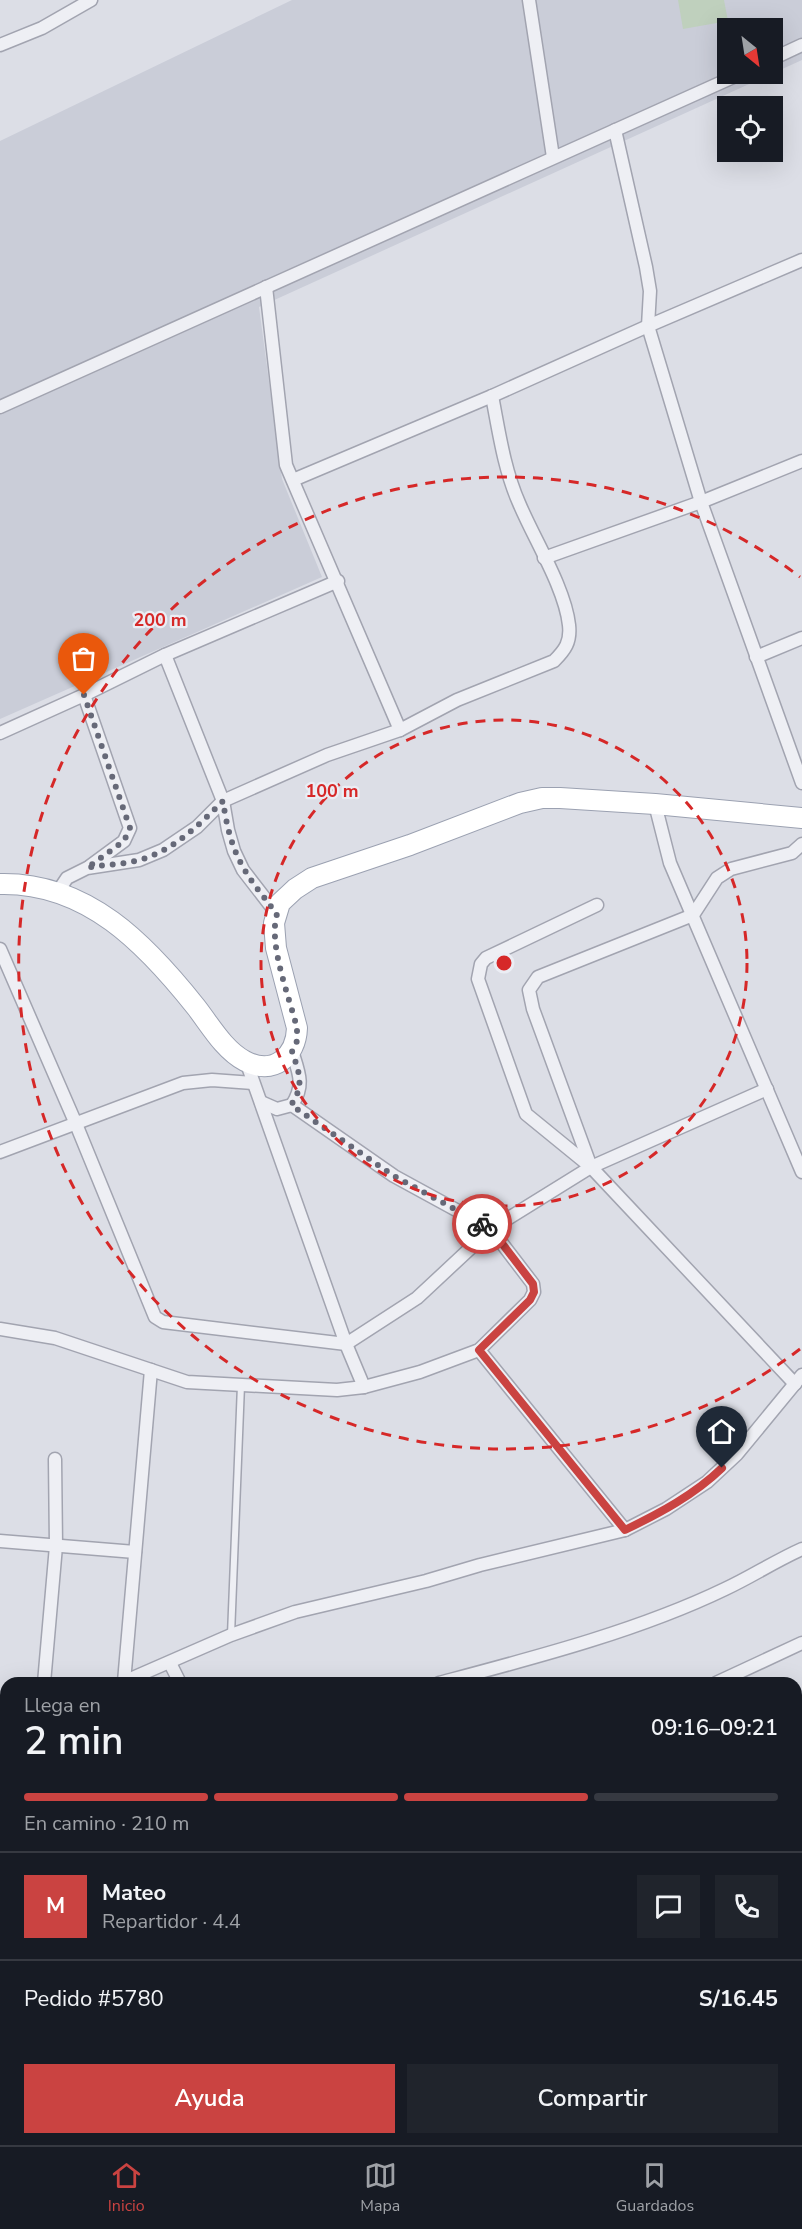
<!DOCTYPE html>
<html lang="es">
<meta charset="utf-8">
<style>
body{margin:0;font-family:"Nunito Sans",sans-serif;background:#20242c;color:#f1f3f6;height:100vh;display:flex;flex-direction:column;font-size:22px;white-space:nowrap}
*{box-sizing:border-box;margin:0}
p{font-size:20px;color:#9ea1a6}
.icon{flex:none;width:33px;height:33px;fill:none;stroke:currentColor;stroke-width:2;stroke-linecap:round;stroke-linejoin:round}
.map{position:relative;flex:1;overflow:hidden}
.side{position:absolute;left:0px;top:1677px;width:802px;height:468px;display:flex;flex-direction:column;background:#171b24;border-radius:18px 18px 0 0;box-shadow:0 6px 24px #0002}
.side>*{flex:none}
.needle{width:39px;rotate:150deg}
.buttons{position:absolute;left:717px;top:18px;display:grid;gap:12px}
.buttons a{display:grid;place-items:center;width:66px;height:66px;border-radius:0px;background:#171b24;box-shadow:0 6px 24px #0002;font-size:30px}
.pin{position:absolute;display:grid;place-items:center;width:51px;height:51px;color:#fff;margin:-62px -26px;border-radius:50% 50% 50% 0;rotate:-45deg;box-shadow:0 0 6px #0007}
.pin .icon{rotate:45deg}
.courier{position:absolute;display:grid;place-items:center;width:60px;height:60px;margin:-30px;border:4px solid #ca4341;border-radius:50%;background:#fff;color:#222;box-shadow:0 2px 8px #0007}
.overview em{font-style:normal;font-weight:600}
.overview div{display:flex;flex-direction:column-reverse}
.overview{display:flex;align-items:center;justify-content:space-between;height:102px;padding:0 24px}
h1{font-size:39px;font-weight:600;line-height:45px}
.bar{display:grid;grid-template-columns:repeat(4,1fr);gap:9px 6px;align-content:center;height:72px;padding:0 24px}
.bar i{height:8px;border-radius:4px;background:#363941}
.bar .on{background:#ca4341}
.bar p{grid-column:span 4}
.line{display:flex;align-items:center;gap:15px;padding:0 24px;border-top:2px solid #363941}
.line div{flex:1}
.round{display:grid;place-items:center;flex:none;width:63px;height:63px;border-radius:0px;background:#20242c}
.action{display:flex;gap:12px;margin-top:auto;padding:12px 24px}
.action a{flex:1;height:69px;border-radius:0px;background:#ca4341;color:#fff;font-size:24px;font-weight:600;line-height:69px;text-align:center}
.action a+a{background:#20242c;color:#f1f3f6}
.menu{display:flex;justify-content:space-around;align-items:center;height:84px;border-top:2px solid #363941;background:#171b24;font-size:16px;color:#9ea1a6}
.menu a{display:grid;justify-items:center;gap:3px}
.menu .on{color:#ca4341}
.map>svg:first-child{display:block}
.built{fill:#cacdd8;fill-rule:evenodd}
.green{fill:#bfd0bd}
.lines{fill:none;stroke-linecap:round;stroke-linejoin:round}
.service-casing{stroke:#a2a4b0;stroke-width:9}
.minor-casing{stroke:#a2a4b0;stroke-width:15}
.primary-casing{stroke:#9ba1b1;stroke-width:22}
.service{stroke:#eeeff4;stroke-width:6}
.minor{stroke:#eeeff4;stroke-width:12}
.primary{stroke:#fff;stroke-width:20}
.done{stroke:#666978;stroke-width:6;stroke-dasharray:0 10.8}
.route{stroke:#ca4341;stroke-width:8}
.ring{fill:none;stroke:#d62828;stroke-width:3;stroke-dasharray:10 8}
.centre{fill:#d62828;stroke:#ebedf4;stroke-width:3}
.ring-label{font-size:18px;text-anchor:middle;font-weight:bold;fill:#d62828;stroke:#ebedf4;stroke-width:4.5;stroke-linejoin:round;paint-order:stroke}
</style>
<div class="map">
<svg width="802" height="2145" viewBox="0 0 802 2145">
<rect width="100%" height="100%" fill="#dcdee6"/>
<path class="built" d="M292,0H802V60L259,307L282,479L322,577L0,719V141ZM728,28H772V74H728Z"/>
<polygon class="green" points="678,0 724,0 728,21 683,29"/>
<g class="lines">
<defs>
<polyline id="service" points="231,1635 241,1385"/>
<g id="minor">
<polyline points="529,0 553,157"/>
<polyline points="0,45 42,28 91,0"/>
<polyline points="772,59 802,45"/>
<polyline points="615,130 646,267 650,291 648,326 701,502 802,783"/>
<polyline points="266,287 286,465 400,730"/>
<polyline points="0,407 740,74"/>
<polyline points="293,480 492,396 648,326 802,260"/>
<polyline points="544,558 701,502 802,461"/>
<polyline points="165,655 223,801 228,830 234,851 243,870 277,914"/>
<polyline points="756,657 802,638"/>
<polyline points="84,695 130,828 124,841 90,866"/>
<polyline points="0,733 84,695 165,655 338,581"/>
<polyline points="655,804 670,863 802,1172"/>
<path d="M57,893L67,878L87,868L139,860L163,850L197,827L223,801L327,755L400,730L457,700L554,661C565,650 571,642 569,625C565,588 534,539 519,503C504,469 499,432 492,396"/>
<polyline points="0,949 76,1124 155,1317 163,1322 346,1344 417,1298 491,1229 591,1167 767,1089"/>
<polyline points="246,1061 346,1344 364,1387"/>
<path d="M292,1105C305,1085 299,1073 292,1051"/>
<polyline points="0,1152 183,1083 212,1080 253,1083"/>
<polyline points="591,1167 526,1114 478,979 481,964 486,958 597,905"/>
<polyline points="0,1329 55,1338 187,1382 337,1390 364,1387 420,1372 479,1350 530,1300 534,1292 533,1284 491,1229 394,1176 292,1105 277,1109 261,1102"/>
<polyline points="479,1350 625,1530"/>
<polyline points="795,1384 591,1167 533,1009 529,990 538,977 693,915 717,878 731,869 792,853 802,844"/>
<polyline points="0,1541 135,1552"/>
<polyline points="170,1663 180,1683"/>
<polyline points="124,1682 151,1370"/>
<polyline points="44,1683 56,1546 55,1459"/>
<polyline points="121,1683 231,1635 295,1612 426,1581 480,1565 625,1530 666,1509 707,1482 737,1454 802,1375"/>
<path d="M439,1683C533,1658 638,1631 725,1589C751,1577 775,1561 802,1549"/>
<polyline points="716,1683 802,1643"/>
<polyline points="796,1717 802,1715"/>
<polyline points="0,1733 6,1730"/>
<polyline points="796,1791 802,1788"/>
<polyline points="796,1872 802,1869"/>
<polyline points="796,1953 802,1950"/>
<polyline points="796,2021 802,2020"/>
<polyline points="796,2110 802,2105"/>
<polyline points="0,2129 6,2130"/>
<polyline points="20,2139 21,2145"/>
<polyline points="749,2145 757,2139"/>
</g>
<path id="primary" d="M0,884C87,882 146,944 196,1007C210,1025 224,1050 245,1061C273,1076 296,1057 297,1028L276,948L274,923L280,903L295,889L312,878L410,845L520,803L542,798H560L655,804L802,818"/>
</defs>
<use href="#service" class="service-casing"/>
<use href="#minor" class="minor-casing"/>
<use href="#primary" class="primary-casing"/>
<use href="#service" class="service"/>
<use href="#minor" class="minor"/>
<use href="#primary" class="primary"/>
</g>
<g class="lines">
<path class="done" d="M84,695L130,828L124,841L87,868C104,864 122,865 139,860C173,851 199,825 223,801C231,856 243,871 277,914C268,944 289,996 297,1028V1041L292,1051C299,1073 305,1085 291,1105L394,1176L482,1224"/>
<path class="route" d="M482,1224L491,1229L533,1284L534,1292L530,1300L479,1350L625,1530C660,1513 694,1495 722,1468"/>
</g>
<g class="ring">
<circle cx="504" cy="963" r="243"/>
<path d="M800 1349A486 486 0 1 1 800 577"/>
</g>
<circle cx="504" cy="963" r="9" class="centre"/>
<g class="ring-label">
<text x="160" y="626">200 m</text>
<text x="332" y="797">100 m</text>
</g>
</svg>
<div class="buttons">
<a><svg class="needle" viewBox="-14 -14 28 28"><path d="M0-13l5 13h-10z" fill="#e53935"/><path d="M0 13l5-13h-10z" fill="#9ea1a6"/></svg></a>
<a><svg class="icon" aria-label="locate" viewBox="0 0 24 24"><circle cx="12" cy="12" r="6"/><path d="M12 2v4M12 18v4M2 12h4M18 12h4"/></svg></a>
</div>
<div class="pin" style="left:84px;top:695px;background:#ea580c"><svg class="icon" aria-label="bag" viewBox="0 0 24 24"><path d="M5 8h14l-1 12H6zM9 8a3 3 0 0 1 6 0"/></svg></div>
<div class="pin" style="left:722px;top:1468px;background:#1f2937"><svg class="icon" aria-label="home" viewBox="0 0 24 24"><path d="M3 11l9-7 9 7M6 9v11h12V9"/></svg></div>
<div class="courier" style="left:482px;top:1224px"><svg class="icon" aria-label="bike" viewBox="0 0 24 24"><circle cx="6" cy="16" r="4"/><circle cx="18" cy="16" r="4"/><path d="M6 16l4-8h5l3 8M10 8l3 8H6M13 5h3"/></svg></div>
<section class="side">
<div class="overview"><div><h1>2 min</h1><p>Llega en</p></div><em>09:16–09:21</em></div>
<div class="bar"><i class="on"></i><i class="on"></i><i class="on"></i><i></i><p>En camino · 210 m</p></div>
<div class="line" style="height:108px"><b class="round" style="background:#ca4341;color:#fff">M</b><div><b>Mateo</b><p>Repartidor · 4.4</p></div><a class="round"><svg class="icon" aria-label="chat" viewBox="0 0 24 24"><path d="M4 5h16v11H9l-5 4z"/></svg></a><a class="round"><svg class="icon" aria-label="phone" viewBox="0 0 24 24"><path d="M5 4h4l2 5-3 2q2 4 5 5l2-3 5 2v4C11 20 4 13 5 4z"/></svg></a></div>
<div class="line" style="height:78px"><div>Pedido #5780</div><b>S/16.45</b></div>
<div class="action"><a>Ayuda</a><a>Compartir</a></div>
</section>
</div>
<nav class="menu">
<a class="on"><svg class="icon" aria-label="home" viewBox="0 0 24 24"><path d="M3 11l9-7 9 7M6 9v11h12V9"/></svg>Inicio</a>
<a><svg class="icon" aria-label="map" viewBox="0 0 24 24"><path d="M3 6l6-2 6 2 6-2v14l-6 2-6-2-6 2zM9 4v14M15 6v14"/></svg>Mapa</a>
<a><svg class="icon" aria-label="saved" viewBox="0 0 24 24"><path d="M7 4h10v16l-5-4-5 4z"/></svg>Guardados</a>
</nav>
